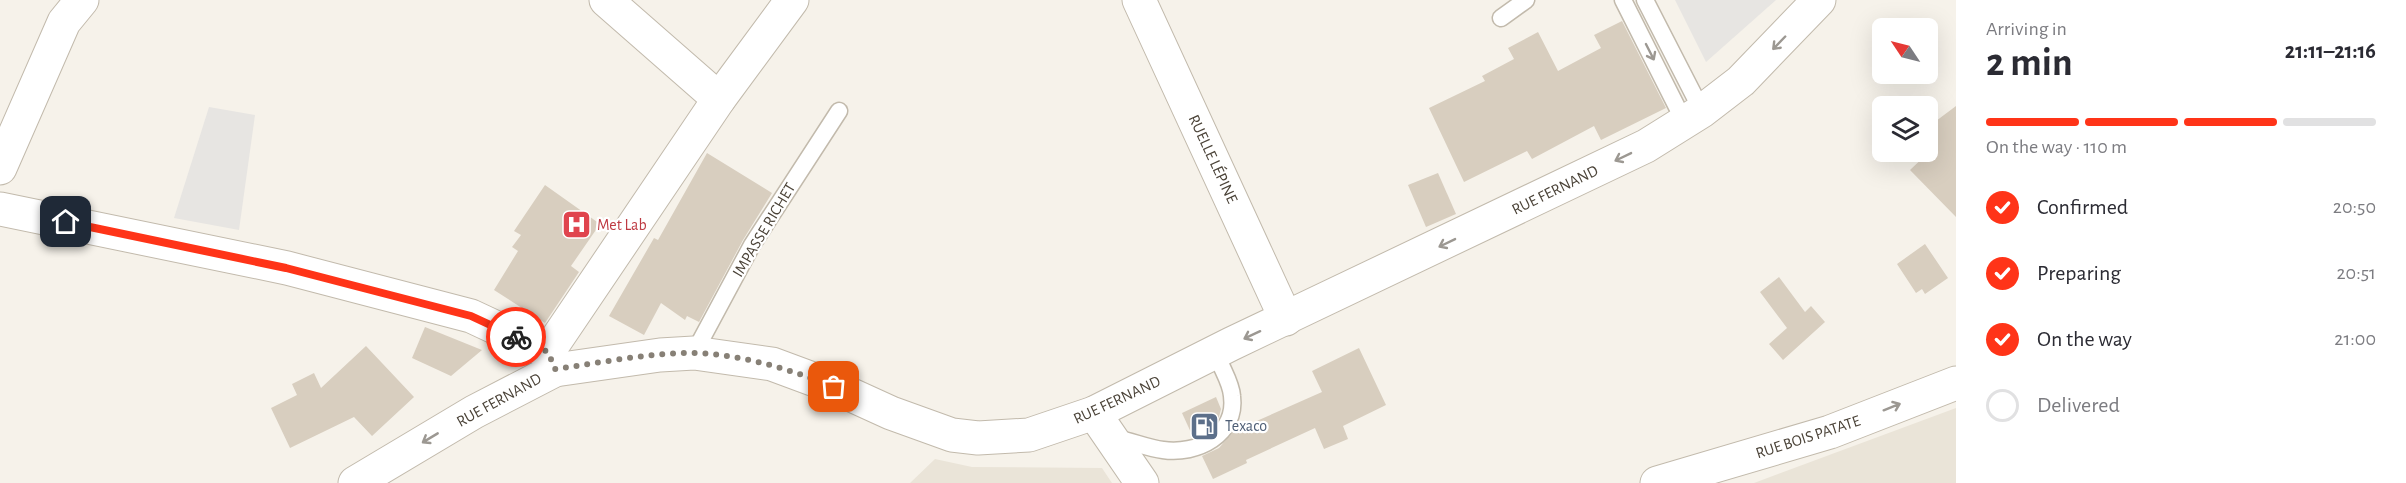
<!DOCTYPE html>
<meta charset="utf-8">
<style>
body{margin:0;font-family:"Alegreya Sans",sans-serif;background:#f2f2f3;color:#2b2b33;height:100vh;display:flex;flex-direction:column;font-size:22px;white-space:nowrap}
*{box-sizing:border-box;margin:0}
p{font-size:20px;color:#7c7c81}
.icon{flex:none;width:33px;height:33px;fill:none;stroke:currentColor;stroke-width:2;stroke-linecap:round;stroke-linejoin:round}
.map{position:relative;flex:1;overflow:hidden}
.details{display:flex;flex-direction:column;background:#fff;width:450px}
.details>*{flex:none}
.needle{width:39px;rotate:305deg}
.tools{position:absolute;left:1872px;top:18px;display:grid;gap:12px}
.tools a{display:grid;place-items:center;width:66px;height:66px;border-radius:9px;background:#fff;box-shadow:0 6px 24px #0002;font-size:30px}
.pin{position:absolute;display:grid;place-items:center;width:51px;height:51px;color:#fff;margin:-26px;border-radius:12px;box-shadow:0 3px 9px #0006}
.courier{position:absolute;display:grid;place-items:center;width:60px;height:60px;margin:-30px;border:4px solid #ff3418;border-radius:50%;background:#fff;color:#222;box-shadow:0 2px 8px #0007}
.headline em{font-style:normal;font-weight:600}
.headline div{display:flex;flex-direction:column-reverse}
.headline{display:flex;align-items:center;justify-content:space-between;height:102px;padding:0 30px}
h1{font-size:39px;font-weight:600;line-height:45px}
.bar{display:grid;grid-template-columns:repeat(4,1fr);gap:9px 6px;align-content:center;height:72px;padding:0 30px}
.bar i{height:8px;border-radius:4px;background:#e1e1e2}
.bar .on{background:#ff3418}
.bar p{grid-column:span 4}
ol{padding:0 30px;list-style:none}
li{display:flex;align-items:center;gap:18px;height:66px}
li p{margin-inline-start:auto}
li .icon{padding:6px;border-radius:50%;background:#ff3418;color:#fff;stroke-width:4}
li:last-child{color:#7c7c81}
li i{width:33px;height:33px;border:3px solid #e1e1e2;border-radius:50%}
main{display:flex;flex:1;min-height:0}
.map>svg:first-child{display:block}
.residential{fill:#eae4d8}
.parking{fill:#e7e5e2}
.building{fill:#d8cebf}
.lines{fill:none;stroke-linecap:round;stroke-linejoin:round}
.service-casing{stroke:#c2baac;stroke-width:19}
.minor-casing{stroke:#c2baac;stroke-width:35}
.tertiary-casing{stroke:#c2baac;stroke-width:35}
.service{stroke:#fff;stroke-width:16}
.minor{stroke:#fff;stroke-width:33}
.tertiary{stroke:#fff;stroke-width:33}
.oneway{stroke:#9c9892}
.done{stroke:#878076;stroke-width:6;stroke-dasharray:0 10.8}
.route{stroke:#ff3418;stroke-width:8}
.labels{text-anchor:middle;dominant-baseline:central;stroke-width:4.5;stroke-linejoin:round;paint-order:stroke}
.street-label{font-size:16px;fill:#4b4338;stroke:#fff}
.health-label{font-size:16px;fill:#be3a42;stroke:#fff;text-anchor:start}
.service-label{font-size:16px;fill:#4e5e75;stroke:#fff;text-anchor:start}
</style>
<main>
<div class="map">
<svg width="1956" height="483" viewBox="0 0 1956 483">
<rect width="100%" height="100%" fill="#f6f2ea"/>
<g class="residential">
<polygon points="1956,408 1956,483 1754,483"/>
<polygon points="935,459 972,467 1102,468 1112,483 910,483"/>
</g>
<g class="parking">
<polygon points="1675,0 1776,0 1706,62"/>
<polygon points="209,107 255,115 239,230 174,218"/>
</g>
<g class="building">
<polygon points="1622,21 1666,108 1601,140 1594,126 1532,159 1527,151 1464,182 1429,108 1485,81 1482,76 1514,59 1508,48 1538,32 1558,71 1601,48 1594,35"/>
<polygon points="1956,106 1956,217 1910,170 1928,153 1928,127"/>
<polygon points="707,153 772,193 743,240 699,322 687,316 685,320 661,303 644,335 609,316 654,238 658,240"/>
<polygon points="1438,173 1456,214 1426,227 1408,185"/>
<polygon points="545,185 600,224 571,266 579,272 545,323 494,290 518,251 512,247 521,235 514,231"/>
<polygon points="1925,244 1948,278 1925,294 1922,289 1916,293 1897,264"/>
<polygon points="1779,277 1805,312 1811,306 1825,322 1783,360 1769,344 1787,328 1760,292"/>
<polygon points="425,327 482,350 451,376 412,358"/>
<polygon points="366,346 414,397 372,436 354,417 290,448 271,408 297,395 292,384 314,373 321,388"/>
<polygon points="1359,348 1386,405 1343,426 1348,439 1324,449 1315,428 1246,460 1247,463 1213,479 1202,456 1219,448 1234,431 1322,392 1312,371"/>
<polygon points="1216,397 1221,409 1219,417 1206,431 1193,437 1182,413"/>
</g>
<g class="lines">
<defs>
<g id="service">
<polyline points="1623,0 1685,123"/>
<polyline points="1645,0 1702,111"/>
<polyline points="1501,18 1526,0"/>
<polyline points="694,353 752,245 839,111"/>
<path d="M1113,438C1130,440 1146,448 1163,450C1197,455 1237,435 1232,396C1231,381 1220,367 1216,352"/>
</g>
<g id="minor">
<polyline points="606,0 719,99"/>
<polyline points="1139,0 1286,319"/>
<polyline points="0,168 64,22 82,0"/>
<polyline points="0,209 287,268 471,316 548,352 555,370"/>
<polyline points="548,352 719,99 792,0"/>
<polyline points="1094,413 1142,483"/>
</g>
<g id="tertiary">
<polyline points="355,483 474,412 555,370 660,355 694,353 772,364 834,387 891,413 952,435 978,438 1029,435 1094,413 1231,344 1646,146 1702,111 1741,81 1819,0"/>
<polyline points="1657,483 1830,432 1956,383"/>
</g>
</defs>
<use href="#service" class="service-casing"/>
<use href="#minor" class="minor-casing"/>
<use href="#tertiary" class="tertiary-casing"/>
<use href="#service" class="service"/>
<use href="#minor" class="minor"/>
<use href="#tertiary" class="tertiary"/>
</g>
<defs><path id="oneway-shaft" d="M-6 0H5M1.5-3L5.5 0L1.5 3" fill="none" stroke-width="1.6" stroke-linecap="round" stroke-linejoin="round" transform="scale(1.5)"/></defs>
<g class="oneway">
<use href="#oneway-shaft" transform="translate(1779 43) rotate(134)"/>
<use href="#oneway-shaft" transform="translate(1650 52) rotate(63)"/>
<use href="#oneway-shaft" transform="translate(1623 157) rotate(154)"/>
<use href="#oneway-shaft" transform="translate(1447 243) rotate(154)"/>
<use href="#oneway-shaft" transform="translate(1252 335) rotate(155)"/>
<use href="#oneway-shaft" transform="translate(1892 407) rotate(-22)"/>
<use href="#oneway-shaft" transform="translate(430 438) rotate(149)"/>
</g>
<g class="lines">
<path class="done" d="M516,337L548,352L555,369C600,363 646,353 692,353C741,354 789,369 834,387"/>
<polyline class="route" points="66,222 286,268 471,316 516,337"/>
</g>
<defs>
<symbol id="hospital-square" viewBox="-11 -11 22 22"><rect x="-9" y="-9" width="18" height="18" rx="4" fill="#e0444e" stroke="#fff"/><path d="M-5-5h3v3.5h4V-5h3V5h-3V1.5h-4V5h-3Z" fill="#fff"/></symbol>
<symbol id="fuel-square" viewBox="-11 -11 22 22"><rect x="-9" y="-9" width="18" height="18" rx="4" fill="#5c6f8a" stroke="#fff"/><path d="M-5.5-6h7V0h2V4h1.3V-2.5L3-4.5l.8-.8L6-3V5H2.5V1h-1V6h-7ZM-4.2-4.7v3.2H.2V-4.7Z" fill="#fff"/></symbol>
</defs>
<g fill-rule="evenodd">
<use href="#hospital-square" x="560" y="208" width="33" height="33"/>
<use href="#fuel-square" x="1188" y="410" width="33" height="33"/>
</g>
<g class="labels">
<g class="street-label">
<text transform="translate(1213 159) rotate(65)">RUELLE LÉPINE</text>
<text transform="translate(1555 190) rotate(-26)">RUE FERNAND</text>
<text transform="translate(764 230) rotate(-59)">IMPASSE RICHET</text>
<text transform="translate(499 400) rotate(-29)">RUE FERNAND</text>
<text transform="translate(1117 400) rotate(-25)">RUE FERNAND</text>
<text transform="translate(1808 437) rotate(-18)">RUE BOIS PATATE</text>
</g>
<g class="health-label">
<text x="597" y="225">Met Lab</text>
</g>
<g class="service-label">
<text x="1225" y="426">Texaco</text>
</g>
</g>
</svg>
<div class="tools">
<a><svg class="needle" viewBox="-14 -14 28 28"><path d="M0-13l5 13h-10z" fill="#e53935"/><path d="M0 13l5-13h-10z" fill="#7c7c81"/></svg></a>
<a><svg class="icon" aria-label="layers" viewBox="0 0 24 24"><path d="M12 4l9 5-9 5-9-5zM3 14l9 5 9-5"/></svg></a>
</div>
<div class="pin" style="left:834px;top:387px;background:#ea580c"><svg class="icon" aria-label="bag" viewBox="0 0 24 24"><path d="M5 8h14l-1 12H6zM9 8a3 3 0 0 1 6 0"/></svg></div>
<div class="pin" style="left:66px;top:222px;background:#1f2937"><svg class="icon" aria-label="home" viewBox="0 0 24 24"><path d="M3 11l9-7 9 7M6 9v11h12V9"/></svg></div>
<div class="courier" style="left:516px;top:337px"><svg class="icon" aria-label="bike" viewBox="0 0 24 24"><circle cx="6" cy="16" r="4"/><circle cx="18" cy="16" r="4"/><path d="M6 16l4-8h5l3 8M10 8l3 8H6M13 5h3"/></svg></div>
</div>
<section class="details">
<div class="headline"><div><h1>2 min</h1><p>Arriving in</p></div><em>21:11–21:16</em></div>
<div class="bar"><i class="on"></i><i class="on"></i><i class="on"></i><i></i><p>On the way · 110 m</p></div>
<ol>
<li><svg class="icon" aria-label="check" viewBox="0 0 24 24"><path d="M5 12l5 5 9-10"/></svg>Confirmed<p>20:50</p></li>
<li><svg class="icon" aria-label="check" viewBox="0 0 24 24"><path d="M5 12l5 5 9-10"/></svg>Preparing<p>20:51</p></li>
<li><svg class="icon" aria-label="check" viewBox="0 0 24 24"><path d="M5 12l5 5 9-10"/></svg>On the way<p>21:00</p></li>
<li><i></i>Delivered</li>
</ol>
</section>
</main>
